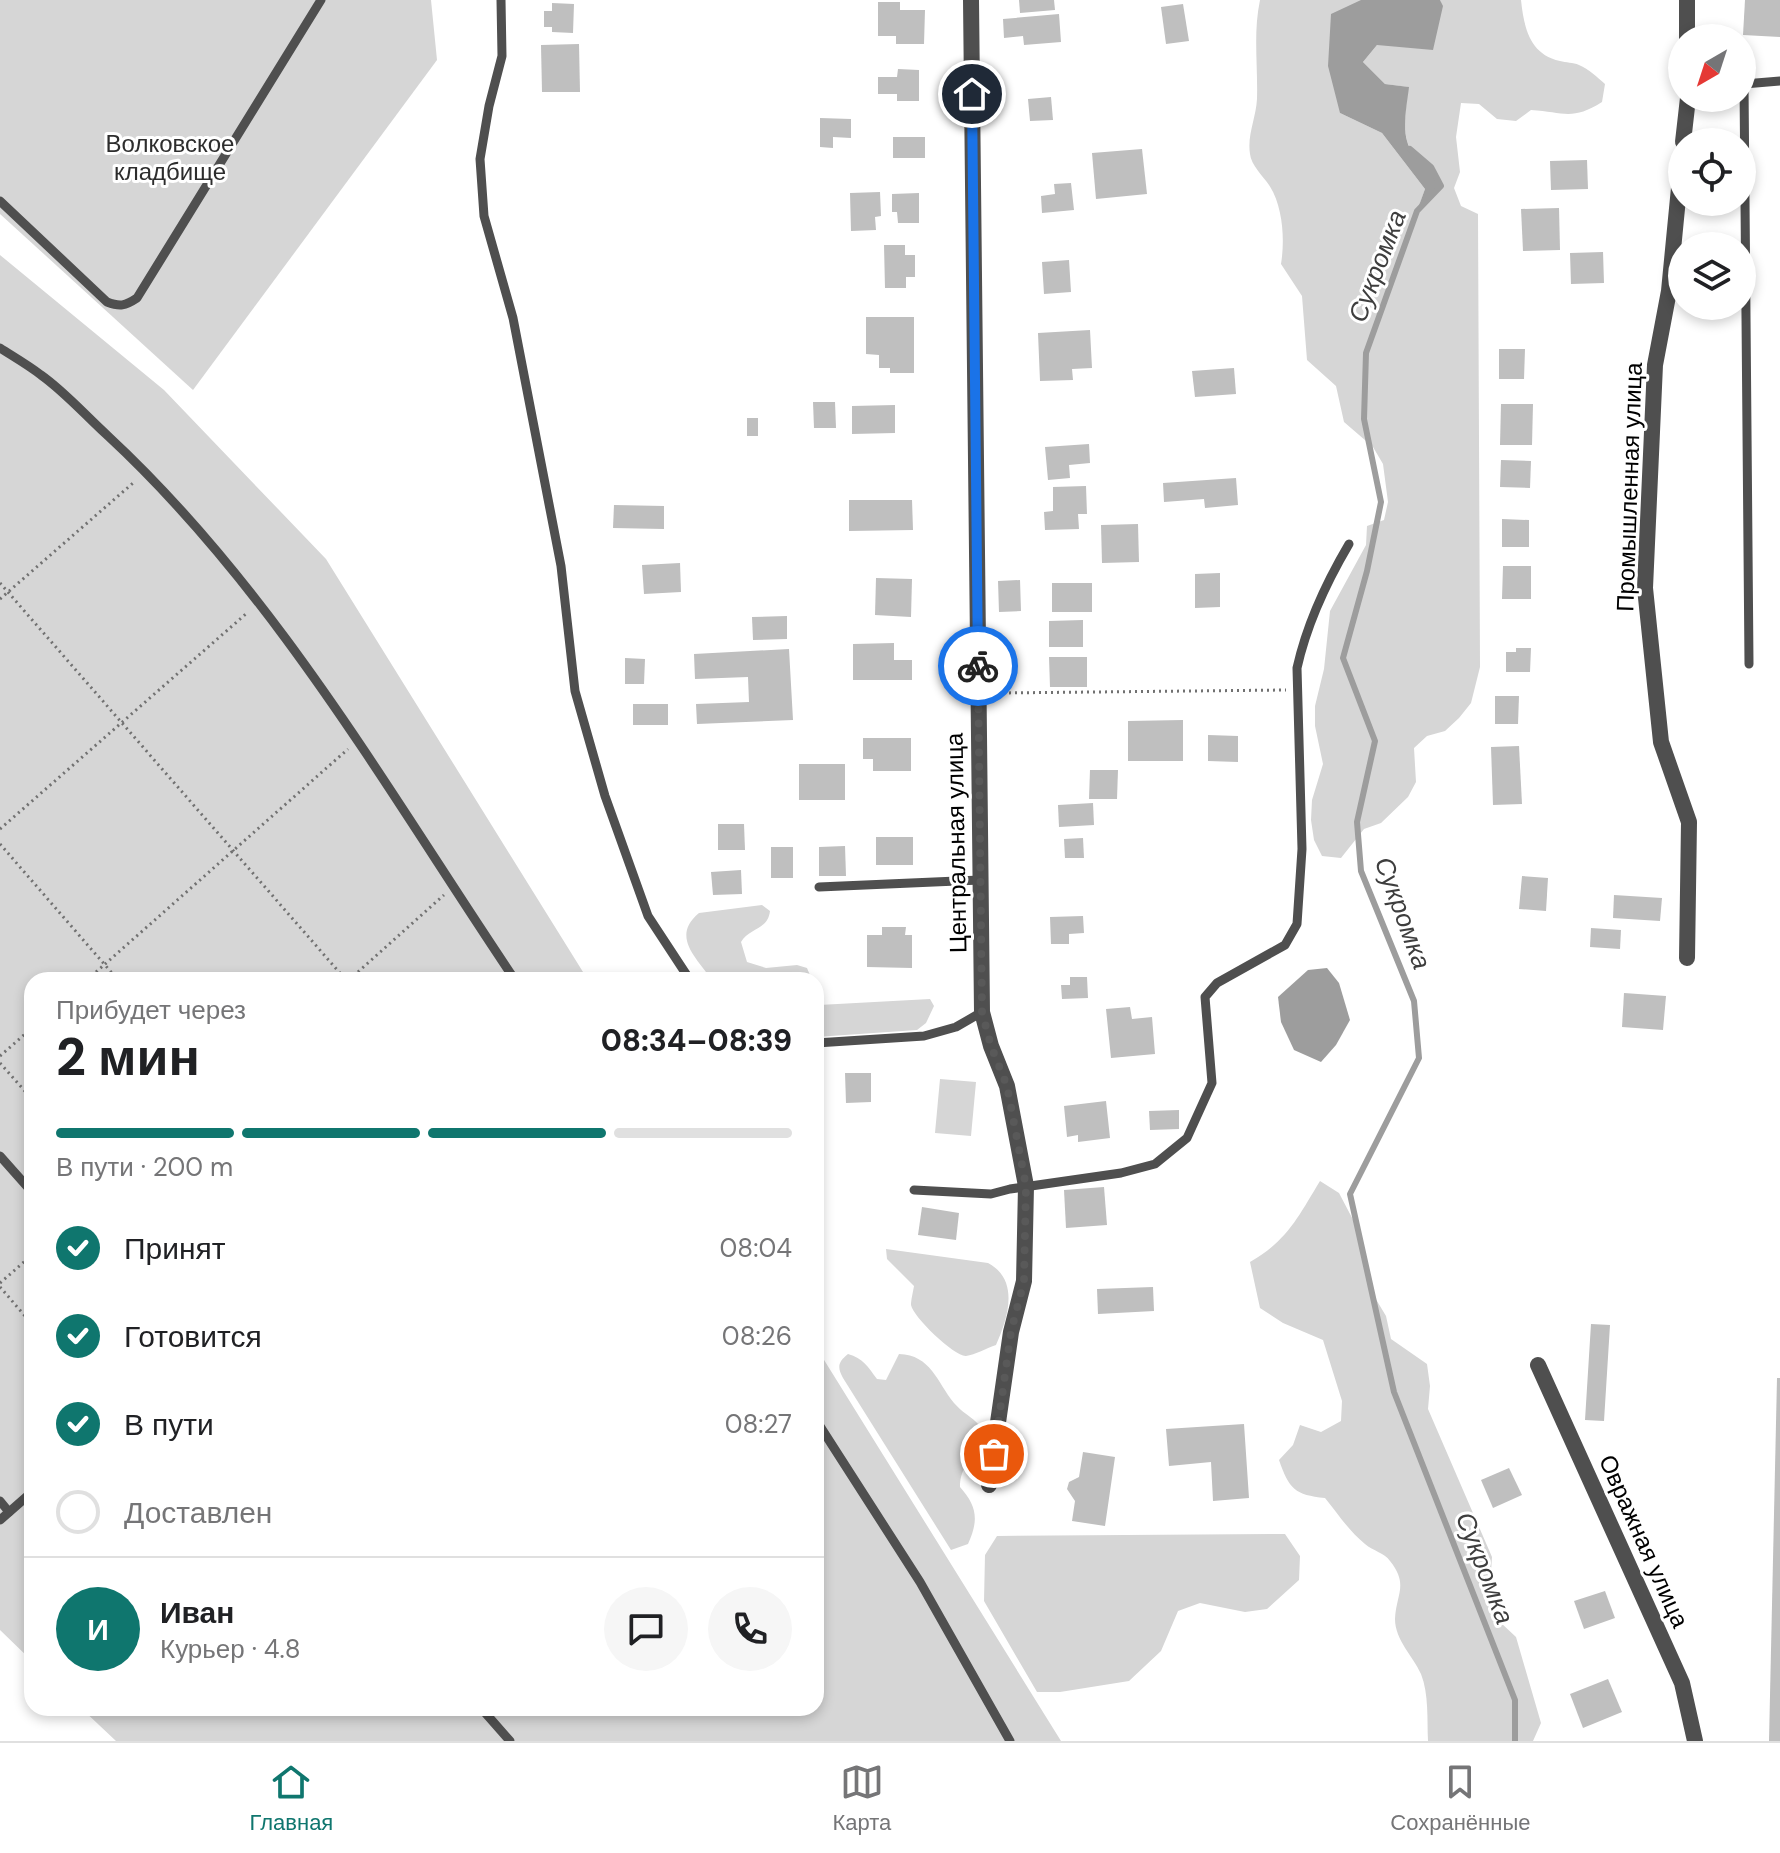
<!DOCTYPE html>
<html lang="ru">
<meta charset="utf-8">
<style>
body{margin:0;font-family:"DM Sans",sans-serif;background:#f6f6f6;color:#202124;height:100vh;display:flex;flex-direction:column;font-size:30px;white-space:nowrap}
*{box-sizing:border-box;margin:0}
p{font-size:26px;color:#757577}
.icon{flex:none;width:44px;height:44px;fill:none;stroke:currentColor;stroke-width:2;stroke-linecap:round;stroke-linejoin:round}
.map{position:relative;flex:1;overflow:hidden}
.side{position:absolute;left:24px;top:972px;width:800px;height:744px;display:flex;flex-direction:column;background:#fff;border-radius:24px;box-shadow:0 4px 12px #0003}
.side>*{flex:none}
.needle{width:52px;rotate:219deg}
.tools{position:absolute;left:1668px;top:24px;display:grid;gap:16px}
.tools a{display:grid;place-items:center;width:88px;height:88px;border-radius:50%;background:#fff;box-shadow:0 4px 12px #0003;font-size:40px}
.pin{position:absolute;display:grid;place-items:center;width:68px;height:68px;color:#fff;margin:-34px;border:4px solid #fff;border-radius:50%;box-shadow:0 2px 8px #0007}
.courier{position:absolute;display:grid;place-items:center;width:80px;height:80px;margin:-40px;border:6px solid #1a73e8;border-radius:50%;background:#fff;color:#222;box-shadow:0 2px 10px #0007}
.head em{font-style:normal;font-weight:800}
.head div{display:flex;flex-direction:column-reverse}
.head{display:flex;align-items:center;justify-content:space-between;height:136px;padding:0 32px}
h1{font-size:52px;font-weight:800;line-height:60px}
.bar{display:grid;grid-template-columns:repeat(4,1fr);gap:12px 8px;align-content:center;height:96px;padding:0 32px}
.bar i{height:10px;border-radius:6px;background:#e0e0e0}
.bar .selected{background:#0f766e}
.bar p{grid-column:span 4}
.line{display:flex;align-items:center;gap:20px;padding:0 32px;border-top:2px solid #e0e0e0}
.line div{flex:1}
.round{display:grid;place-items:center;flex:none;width:84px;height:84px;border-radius:42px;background:#f6f6f6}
ol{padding:0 32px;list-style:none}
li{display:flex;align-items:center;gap:24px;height:88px}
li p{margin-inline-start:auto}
li .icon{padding:8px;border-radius:50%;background:#0f766e;color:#fff;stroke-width:4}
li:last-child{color:#757577}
li i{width:44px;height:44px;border:4px solid #e0e0e0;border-radius:50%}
.dock{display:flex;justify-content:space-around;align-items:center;height:112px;border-top:2px solid #e0e0e0;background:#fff;font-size:22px;color:#757577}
.dock a{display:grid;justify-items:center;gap:4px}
.dock .selected{color:#0f766e}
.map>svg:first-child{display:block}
.green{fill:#d6d6d6}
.water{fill:#9d9d9d}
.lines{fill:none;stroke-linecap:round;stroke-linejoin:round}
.stream{stroke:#9d9d9d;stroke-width:6}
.building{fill:#bfbfbf}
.path{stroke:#717171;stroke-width:3;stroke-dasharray:2 4;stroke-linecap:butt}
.service{stroke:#4f4f4f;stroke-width:9}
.minor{stroke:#4f4f4f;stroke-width:16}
.done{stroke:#595959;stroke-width:8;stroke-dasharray:0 14.4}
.route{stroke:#1a73e8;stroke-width:10}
.labels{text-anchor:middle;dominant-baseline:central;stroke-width:6;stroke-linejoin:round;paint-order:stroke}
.park-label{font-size:24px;fill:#2d2d2d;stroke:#fff}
.street-label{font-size:24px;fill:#000;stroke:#fff}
.water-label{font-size:26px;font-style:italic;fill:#3e3e3e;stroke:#fff}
</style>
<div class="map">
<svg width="1780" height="1741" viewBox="0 0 1780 1741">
<rect width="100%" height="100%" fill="#fff"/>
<g class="green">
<polygon points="0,0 431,0 437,60 193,390 0,214"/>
<path d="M1260,0H1361L1340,113L1382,133L1425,189L1418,209L1441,186C1430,164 1426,167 1412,151C1400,136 1407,105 1408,87L1385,84L1363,62L1377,45L1442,6L1440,0H1521C1524,27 1529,54 1560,61C1566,63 1573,62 1579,65C1589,69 1597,77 1605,84L1602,102C1572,121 1564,112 1531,110L1516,121L1497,119L1479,104L1461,103L1456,137L1460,172L1454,188L1461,206L1478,214L1480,667L1471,703L1459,718L1445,731L1427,736L1414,748L1416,782L1408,797L1381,823L1364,829L1341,858L1322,856L1314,840L1311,820L1312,800L1323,764L1315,726V706L1324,669L1330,611L1366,545L1367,526L1384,520L1388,502L1383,464L1373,447L1344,422L1336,386L1307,360L1302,296L1281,264C1285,240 1283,206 1269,185C1263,176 1251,165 1250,154C1247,135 1256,118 1257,99C1258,65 1253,33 1260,0Z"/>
<polygon points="0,255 164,390 326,559 588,980 32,980 32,1661 0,1630"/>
<path d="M762,905L770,911C768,930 749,928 741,942L747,962L766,968L797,965L807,968L812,980H712C698,959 670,937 699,913Z"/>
<polygon points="816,999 819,1005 930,999 934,1006 926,1023 917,1030 816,1037"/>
<polygon points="940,1079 976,1082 971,1136 935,1133"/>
<path d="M1320,1181L1339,1193L1360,1233L1374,1296L1386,1316L1391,1339L1427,1364L1430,1386L1428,1409L1492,1557L1489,1602L1500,1622L1516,1637L1541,1723L1533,1741H1428C1427,1720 1429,1694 1421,1674C1413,1656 1395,1640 1395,1619C1396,1594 1409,1585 1390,1561C1385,1553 1373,1551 1365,1544C1349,1531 1338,1514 1325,1498C1295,1495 1289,1489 1279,1460L1293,1445L1300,1425L1321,1432L1341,1421L1342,1401L1323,1340L1283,1323L1260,1308L1250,1262C1288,1240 1298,1217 1320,1181Z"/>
<path d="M886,1249L988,1263C1020,1280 1008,1318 996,1345C987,1348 975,1355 966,1356C955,1357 913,1317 911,1305C911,1300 913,1292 914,1286L887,1259Z"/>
<polygon points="816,1347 1061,1741 116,1741 81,1708 816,1708"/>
<path d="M848,1354C863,1358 868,1367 877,1379L886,1380L899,1354C931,1355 937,1382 954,1403C971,1422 984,1418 986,1448C971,1459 960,1467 960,1487C977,1506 979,1520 968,1544L951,1550L843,1378C837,1367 838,1362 848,1354Z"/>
<polygon points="1285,1534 1300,1556 1299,1580 1267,1609 1245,1612 1200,1603 1178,1611 1161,1651 1129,1681 1060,1692 1037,1692 984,1601 985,1555 997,1536"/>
</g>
<g class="water">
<path d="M1361,0H1440L1443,6L1433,50L1377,45L1363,62L1385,84L1409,87C1407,105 1400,136 1412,151C1426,167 1430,164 1441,186L1417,211L1425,189L1382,133L1340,113L1328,66L1331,14Z"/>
<polygon points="1327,968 1339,983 1350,1020 1336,1045 1321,1062 1294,1050 1281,1022 1278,997 1308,970"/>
</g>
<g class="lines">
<polyline class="stream" points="1410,149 1431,167 1441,186 1417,211 1366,353 1364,419 1381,502 1367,571 1343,658 1375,741 1357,822 1361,871 1414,1001 1419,1058 1350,1194 1394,1392 1515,1700 1515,1741"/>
</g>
<g class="building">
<polygon points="1019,0 1054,0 1055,10 1020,13"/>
<polygon points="1745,0 1780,0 1780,37 1743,35"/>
<polygon points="878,2 900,2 900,10 925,10 924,44 896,44 896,36 878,36"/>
<polygon points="552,3 574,4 573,33 552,32 552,27 544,27 544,11 552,11"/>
<polygon points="1183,4 1189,41 1166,44 1161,7"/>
<polygon points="1059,14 1061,42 1024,45 1023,36 1004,38 1003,19"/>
<polygon points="579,44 580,92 542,92 541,45"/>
<polygon points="898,69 919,70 919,101 897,101 897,94 878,94 878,77 897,77"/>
<polygon points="1051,97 1053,120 1030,121 1028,99"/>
<polygon points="820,118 851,119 851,138 833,137 833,148 820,147"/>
<rect x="893" y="137" width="32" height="21"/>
<polygon points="1142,149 1147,194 1096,199 1092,153"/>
<polygon points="1587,160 1588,189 1551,190 1550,161"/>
<polygon points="1071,183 1074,210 1042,213 1041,196 1055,194 1054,184"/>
<polygon points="880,192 881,216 875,217 876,230 851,231 850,193"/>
<polygon points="919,193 919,223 898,223 897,212 892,212 892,194"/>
<polygon points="1559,208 1560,250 1523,251 1521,209"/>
<polygon points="884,245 905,245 905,255 915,255 915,277 906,277 906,288 885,288"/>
<polygon points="1603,252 1604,283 1571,284 1570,253"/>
<polygon points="1069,260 1071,292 1044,294 1042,262"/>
<polygon points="866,317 914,317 914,373 890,373 890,368 879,368 879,355 866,354"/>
<polygon points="1090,330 1092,368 1072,369 1073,380 1040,381 1038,333"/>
<polygon points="1499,349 1525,349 1524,379 1499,379"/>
<polygon points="1234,368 1236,394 1195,397 1192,371"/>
<polygon points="813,402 835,402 836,428 814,428"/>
<polygon points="1501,404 1533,404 1532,445 1500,445"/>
<polygon points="895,405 895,433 852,434 852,406"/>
<rect x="747" y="418" width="11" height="18"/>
<polygon points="1089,444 1090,463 1069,465 1070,478 1048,480 1045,447"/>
<polygon points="1501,460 1531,461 1530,488 1500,487"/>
<polygon points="1236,478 1238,505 1205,508 1204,499 1164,502 1163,483"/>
<polygon points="1086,486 1087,514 1078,514 1079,529 1045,530 1044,512 1053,511 1053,487"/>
<polygon points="849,500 912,500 913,530 849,531"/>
<polygon points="614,505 664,506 664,529 613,528"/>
<polygon points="1502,519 1529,520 1529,547 1502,547"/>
<polygon points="1138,524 1139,562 1102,563 1101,525"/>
<polygon points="680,563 681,592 644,594 642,565"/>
<polygon points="1503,566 1531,566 1531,599 1502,599"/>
<polygon points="1220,573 1220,607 1195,608 1195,574"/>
<polygon points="876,578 912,579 911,617 875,615"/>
<polygon points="1020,580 1021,611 999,612 998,581"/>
<rect x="1052" y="583" width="40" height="29"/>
<polygon points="787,616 787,639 753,640 752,617"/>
<polygon points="1083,620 1083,647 1049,647 1049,621"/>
<polygon points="894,643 894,660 912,660 912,680 853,680 853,644"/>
<polygon points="1516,648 1531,648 1530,672 1506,672 1506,652 1516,652"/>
<polygon points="789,649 793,720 697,724 696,704 749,702 748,677 695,679 694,654"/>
<polygon points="1049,657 1087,657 1087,687 1050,687"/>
<polygon points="625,658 645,659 644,684 625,684"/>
<polygon points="1495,696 1519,696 1518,724 1495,724"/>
<rect x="633" y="704" width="35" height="21"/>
<polygon points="1183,720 1183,761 1128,761 1128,721"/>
<polygon points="1208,735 1238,736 1238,762 1208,761"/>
<polygon points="863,738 911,738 911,771 873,771 873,759 863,759"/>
<polygon points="1519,746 1522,804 1493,805 1491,747"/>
<rect x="799" y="764" width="46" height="36"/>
<polygon points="1090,770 1118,770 1117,799 1089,799"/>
<polygon points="1093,803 1094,825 1059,827 1058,805"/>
<polygon points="718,824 744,824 745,850 718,850"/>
<rect x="876" y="837" width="37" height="28"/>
<polygon points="1083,838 1084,858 1065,858 1064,839"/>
<polygon points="845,846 846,876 819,876 819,847"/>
<rect x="771" y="847" width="22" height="31"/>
<polygon points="741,870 742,894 713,895 711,872"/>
<polygon points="1522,876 1548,878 1546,911 1519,909"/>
<polygon points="1614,895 1662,898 1660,921 1613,918"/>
<polygon points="1083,916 1084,933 1069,934 1069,944 1051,944 1050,917"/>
<polygon points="882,927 906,927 905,935 912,935 912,968 867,967 867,935 882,935"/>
<polygon points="1591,928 1621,930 1620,949 1590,947"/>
<polygon points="1070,977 1087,977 1088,998 1062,999 1061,985 1070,985"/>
<polygon points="1624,993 1666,996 1663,1030 1622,1027"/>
<polygon points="1130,1007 1132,1019 1152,1017 1155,1054 1111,1058 1106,1009"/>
<polygon points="845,1073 871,1073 871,1102 846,1103"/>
<polygon points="1106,1101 1110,1138 1078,1142 1078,1135 1067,1137 1064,1106"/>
<polygon points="1179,1110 1179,1129 1150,1130 1149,1111"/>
<polygon points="1104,1187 1107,1225 1066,1228 1064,1190"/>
<polygon points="922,1207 959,1213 956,1240 918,1235"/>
<polygon points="1153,1287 1154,1311 1098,1314 1097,1289"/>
<polygon points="1591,1324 1610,1325 1604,1421 1585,1420"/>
<polygon points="1777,1378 1780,1378 1780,1741 1769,1741"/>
<polygon points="1244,1424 1249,1498 1213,1501 1211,1462 1169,1466 1166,1429"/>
<polygon points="1083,1452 1115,1457 1105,1526 1072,1521 1075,1501 1067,1489 1069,1482 1079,1477"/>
<polygon points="1509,1468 1522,1495 1493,1508 1481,1480"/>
<polygon points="1605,1591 1615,1618 1584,1629 1574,1601"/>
<polygon points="1608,1679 1622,1712 1583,1728 1570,1694"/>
</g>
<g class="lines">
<g class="path">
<polyline points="0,583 346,980"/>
<polyline points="0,599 133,483"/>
<polyline points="997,693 1286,690"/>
<polyline points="0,829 247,613"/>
<polyline points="0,844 118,980"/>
<polyline points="87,980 348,749"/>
<polyline points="349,980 444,895"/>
<polyline points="0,1056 32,1028"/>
<polyline points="0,1063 32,1099"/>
<polyline points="0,1283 32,1255"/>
<polyline points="0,1287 32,1324"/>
</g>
<g class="service">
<polyline points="501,0 502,56 489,106 480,159 484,216 513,318 561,566 575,691 605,796 648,916 690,980"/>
<path d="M0,201L107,302C120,307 125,306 137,298L321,0"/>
<path d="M0,348C14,357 28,365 41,375C65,392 86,416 108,436C275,591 389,793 515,980"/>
<polyline points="1749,664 1744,84 1780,81"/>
<polyline points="819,887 980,880"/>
<polyline points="816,1043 924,1036 956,1027 982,1012"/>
<polyline points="0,1156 32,1192"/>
<path d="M914,1190L991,1194L1010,1189L1121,1173L1155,1164L1187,1138L1212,1083L1205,997L1217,983L1285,945L1297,924L1302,849L1297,668C1307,623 1326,583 1349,544"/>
<polyline points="816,1420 920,1582 1010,1741"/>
<polyline points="0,1501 9,1512"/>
<polyline points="0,1520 32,1492"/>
<polyline points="481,1708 510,1741"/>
</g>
<g class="minor">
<polyline points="971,0 982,1012 991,1046 1007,1086 1026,1186 1024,1281 1011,1332 989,1485"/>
<polyline points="1687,0 1687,38"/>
<polyline points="1683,142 1688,98"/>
<polyline points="1682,157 1669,291 1655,365 1645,588 1661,742 1689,822 1687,958"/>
<polyline points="1538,1365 1682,1683 1695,1741"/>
</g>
</g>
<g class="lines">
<polyline class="done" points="978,666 982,1012 991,1046 1007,1086 1026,1186 1024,1281 1011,1332 994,1454"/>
<polyline class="route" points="972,94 978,666"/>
</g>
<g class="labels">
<g class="park-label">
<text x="170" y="143">Волковское<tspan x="170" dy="28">кладбище</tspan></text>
</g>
<g class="street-label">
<text transform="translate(1629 487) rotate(-88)">Промышленная улица</text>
<text transform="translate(956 843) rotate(-91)">Центральная улица</text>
<text transform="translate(1644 1541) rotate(66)">Овражная улица</text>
</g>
<g class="water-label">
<text transform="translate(1377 266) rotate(-69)">Сукромка</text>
<text transform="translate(1403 913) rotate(70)">Сукромка</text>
<text transform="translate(1485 1568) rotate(69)">Сукромка</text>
</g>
</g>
</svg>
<div class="tools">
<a><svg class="needle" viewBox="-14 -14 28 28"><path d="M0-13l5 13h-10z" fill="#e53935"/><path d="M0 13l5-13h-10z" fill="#757577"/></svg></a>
<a><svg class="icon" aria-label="locate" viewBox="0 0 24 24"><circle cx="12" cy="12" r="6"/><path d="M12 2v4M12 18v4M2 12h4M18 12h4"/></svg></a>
<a><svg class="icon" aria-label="layers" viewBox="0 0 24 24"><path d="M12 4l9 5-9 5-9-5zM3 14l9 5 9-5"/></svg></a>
</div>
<div class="pin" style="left:994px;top:1454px;background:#ea580c"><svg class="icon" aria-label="bag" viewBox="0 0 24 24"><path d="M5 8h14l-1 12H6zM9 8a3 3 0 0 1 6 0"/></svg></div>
<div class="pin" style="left:972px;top:94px;background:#1f2937"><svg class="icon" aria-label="home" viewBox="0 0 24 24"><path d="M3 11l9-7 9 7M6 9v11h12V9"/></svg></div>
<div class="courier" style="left:978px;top:666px"><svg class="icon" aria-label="bike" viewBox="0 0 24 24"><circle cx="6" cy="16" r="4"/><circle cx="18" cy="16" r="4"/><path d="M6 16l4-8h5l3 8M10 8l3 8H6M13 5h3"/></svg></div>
<section class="side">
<div class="head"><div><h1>2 мин</h1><p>Прибудет через</p></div><em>08:34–08:39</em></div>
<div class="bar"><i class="selected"></i><i class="selected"></i><i class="selected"></i><i></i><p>В пути · 200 m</p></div>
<ol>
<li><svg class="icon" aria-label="check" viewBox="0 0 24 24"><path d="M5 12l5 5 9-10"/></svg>Принят<p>08:04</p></li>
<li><svg class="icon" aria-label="check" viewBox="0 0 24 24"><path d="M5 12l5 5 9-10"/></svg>Готовится<p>08:26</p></li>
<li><svg class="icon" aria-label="check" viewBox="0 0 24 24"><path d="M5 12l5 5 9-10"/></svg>В пути<p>08:27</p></li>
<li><i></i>Доставлен</li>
</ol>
<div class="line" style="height:144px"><b class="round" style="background:#0f766e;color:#fff">И</b><div><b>Иван</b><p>Курьер · 4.8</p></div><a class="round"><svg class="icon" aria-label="chat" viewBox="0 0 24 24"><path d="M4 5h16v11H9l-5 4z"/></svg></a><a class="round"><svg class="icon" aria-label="phone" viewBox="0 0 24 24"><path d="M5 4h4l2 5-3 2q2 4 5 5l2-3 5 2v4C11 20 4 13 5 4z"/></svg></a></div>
</section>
</div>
<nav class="dock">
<a class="selected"><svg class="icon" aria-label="home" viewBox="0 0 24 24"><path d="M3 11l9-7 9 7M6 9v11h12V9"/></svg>Главная</a>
<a><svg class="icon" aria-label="map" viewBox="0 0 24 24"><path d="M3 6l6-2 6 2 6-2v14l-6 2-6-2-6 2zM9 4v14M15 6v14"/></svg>Карта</a>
<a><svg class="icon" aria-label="saved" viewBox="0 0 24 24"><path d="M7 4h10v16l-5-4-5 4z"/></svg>Сохранённые</a>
</nav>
